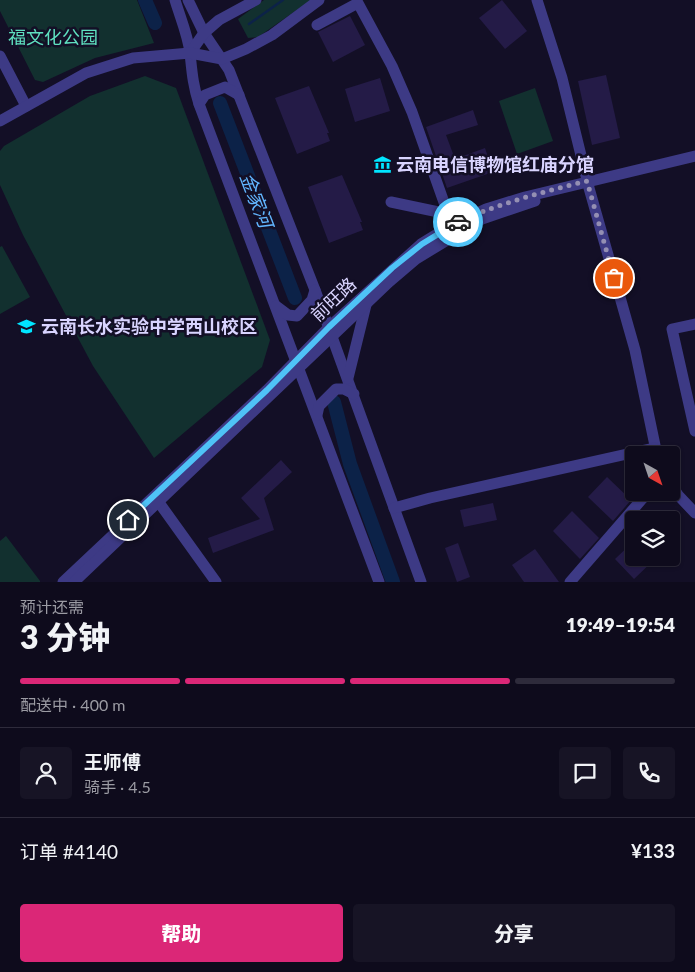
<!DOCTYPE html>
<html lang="zh">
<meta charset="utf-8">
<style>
body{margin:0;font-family:Lato,"Noto Sans SC",sans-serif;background:#171425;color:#f1f3f6;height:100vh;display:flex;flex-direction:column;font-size:19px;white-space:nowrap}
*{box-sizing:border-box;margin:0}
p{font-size:16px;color:#9b9ba3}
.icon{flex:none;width:28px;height:28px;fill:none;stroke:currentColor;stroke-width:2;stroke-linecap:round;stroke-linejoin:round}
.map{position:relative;height:582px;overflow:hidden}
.details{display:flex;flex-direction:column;background:#0e0b1c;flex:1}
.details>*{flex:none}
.needle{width:32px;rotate:140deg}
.tools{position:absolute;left:625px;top:446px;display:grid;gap:10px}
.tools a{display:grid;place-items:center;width:55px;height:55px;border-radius:5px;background:#0e0b1c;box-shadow:0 1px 4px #0004,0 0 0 1px #2e2b3b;font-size:25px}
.pin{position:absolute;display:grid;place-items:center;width:42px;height:42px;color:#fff;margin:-21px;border:2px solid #fff;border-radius:50%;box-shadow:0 1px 5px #0007}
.courier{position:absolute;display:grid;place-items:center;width:50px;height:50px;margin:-25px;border:4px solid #4fc3f7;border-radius:50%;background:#fff;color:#222;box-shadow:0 1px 6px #0007}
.overview em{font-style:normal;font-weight:800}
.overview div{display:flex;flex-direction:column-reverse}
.overview{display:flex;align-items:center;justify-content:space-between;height:85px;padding:0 20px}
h1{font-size:32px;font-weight:800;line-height:38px}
.bar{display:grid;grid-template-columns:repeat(4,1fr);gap:8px 5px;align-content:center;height:60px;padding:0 20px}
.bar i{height:6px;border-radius:4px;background:#2e2b3b}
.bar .on{background:#db2777}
.bar p{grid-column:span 4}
.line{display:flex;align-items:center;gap:12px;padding:0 20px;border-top:1px solid #2e2b3b}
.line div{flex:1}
.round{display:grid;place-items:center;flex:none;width:52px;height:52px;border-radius:5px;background:#171425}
.primary-button{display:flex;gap:10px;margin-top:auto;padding:10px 20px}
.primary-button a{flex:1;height:58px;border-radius:5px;background:#db2777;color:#fff;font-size:20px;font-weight:800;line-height:58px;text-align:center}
.primary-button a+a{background:#171425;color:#f1f3f6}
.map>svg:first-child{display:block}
.green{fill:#12302f}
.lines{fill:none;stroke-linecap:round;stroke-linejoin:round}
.stream{stroke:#0c2248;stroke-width:2.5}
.river{stroke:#0c2248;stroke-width:14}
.building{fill:#241b47}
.minor{stroke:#3d3a85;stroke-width:11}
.done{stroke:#948fb3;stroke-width:5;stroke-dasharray:0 9}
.route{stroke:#4fc3f7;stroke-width:6}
.labels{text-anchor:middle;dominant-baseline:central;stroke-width:5;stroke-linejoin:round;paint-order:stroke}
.park-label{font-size:18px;fill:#5fe0c0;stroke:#130f26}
.poi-label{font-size:18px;font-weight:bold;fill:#d9d4ff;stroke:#130f26;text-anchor:start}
.street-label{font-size:18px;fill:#d9d4ff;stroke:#130f26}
.water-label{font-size:19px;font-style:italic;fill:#62b6ff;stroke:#130f26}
</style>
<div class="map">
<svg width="695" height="582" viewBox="0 0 695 582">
<rect width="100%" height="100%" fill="#130f26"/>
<g class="green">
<polygon points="0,0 137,0 154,43 95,58 43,82 35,80 0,11"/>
<polygon points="264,0 311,0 258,37 248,38 238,19"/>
<polygon points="145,76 176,88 270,340 262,367 154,458 93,366 23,235 0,185 0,151 4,146 90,96"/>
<polygon points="535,88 553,141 517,154 499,101"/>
<polygon points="2,246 30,297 0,314 0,247"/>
<polygon points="6,536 40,581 40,582 0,582 0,541"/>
</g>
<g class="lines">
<polyline class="stream" points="249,24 283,0"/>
<g class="river">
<polyline points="145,0 155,23"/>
<polyline points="220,103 295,298"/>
<polyline points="334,402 350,464 393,582"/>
</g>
</g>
<g class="building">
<polygon points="502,0 527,31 505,49 479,18"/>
<polygon points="350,16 365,45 333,62 318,32"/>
<polygon points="606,75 620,138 592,145 578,81"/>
<polygon points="380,78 390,111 355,122 345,89"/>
<polygon points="309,86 329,133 327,133 330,141 297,154 275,98"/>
<polygon points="473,110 478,125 446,135 455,159 485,148 493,172 447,188 426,127"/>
<polygon points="342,175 362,222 360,222 363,230 329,243 308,187"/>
<polygon points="281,460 292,472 264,498 274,530 213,553 208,538 260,519 241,498"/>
<polygon points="607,477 631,500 613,521 588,497"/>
<polygon points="493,503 497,520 464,527 460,510"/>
<polygon points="572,511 599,538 580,559 553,531"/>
<polygon points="634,541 634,558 656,558 634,579 615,559"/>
<polygon points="458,543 470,577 457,582 445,548"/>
<polygon points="535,549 559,582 524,582 512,565"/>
</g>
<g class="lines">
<g class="minor">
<path d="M175,0C180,17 188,35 190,53C192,72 193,86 199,104L379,582"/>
<polyline points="188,0 204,33 229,70 315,290 421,582"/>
<polyline points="537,0 562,78 589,188 635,350 657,455"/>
<polyline points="317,25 358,3 392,66 412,112 452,225"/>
<polyline points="190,53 204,33 219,20 256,0"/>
<polyline points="0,56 26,106"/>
<polyline points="199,104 205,95 225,87 239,95"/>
<polyline points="0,121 86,73 133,58 190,53 222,59 246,49 272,35 319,0"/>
<polyline points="391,202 448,214"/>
<polyline points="276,306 288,315 297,316 312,300 315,290"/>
<polyline points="695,324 672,329 695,431"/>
<polyline points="348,378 366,305"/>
<polyline points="317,415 319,406 336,389 344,389 354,394"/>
<polyline points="671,484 678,495 695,513"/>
<polyline points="155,497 216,582"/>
<polyline points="394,508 430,498 654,448"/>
<polyline points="63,582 267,390 329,327 421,244 452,225 486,209 525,197 695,156"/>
<polyline points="74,582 389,282 416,259 482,219 535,201"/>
<polyline points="570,582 643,498 653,492"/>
</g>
</g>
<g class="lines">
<path class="done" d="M458,222C500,203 543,192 587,181L614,278"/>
<polyline class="route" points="128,520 267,390 329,327 392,268 422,244 458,222"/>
</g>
<defs>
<symbol id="museum-bare" viewBox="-9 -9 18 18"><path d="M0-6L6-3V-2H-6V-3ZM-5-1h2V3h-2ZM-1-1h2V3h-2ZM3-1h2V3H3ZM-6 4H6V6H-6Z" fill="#00e5ff" stroke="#130f26" stroke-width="2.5" paint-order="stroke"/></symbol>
<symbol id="school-bare" viewBox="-9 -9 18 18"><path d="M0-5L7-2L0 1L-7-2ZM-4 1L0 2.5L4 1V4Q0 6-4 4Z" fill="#00e5ff" stroke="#130f26" stroke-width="2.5" paint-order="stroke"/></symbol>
</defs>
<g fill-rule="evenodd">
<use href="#museum-bare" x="370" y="152" width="25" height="25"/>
<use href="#school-bare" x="14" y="314" width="25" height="25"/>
</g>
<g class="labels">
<g class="park-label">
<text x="53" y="37">福文化公园</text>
</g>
<g class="poi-label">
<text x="396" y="164">云南电信博物馆红庙分馆</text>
<text x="41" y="326">云南长水实验中学西山校区</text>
</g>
<g class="street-label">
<text transform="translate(333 299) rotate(-43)">前旺路</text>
</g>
<g class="water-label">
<text transform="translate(257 200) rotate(69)">金家河</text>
</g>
</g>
</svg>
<div class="tools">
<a><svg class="needle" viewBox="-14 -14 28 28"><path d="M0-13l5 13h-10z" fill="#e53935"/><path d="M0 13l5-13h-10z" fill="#9b9ba3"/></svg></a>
<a><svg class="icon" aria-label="layers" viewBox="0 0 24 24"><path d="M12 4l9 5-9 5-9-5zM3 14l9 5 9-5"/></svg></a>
</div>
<div class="pin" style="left:614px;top:278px;background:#ea580c"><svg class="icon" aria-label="bag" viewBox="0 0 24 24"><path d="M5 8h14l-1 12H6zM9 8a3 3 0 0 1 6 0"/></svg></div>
<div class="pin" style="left:128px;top:520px;background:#1f2937"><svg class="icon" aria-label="home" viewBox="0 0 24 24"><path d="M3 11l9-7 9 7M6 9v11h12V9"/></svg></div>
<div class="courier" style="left:458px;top:222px"><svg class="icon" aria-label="car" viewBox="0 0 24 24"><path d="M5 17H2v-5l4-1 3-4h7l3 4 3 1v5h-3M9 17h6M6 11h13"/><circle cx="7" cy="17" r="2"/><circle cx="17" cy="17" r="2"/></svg></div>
</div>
<section class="details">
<div class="overview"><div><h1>3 分钟</h1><p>预计还需</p></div><em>19:49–19:54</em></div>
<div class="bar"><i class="on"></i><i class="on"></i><i class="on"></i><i></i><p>配送中 · 400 m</p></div>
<div class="line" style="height:90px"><a class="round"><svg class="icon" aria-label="person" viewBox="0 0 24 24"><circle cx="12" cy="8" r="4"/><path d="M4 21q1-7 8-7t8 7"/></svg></a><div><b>王师傅</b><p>骑手 · 4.5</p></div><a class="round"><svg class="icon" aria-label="chat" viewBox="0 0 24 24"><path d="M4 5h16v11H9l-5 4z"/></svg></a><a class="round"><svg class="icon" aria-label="phone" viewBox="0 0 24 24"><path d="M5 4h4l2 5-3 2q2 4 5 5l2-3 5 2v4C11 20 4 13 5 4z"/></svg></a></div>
<div class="line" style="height:65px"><div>订单 #4140</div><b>¥133</b></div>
<div class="primary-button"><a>帮助</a><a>分享</a></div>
</section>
